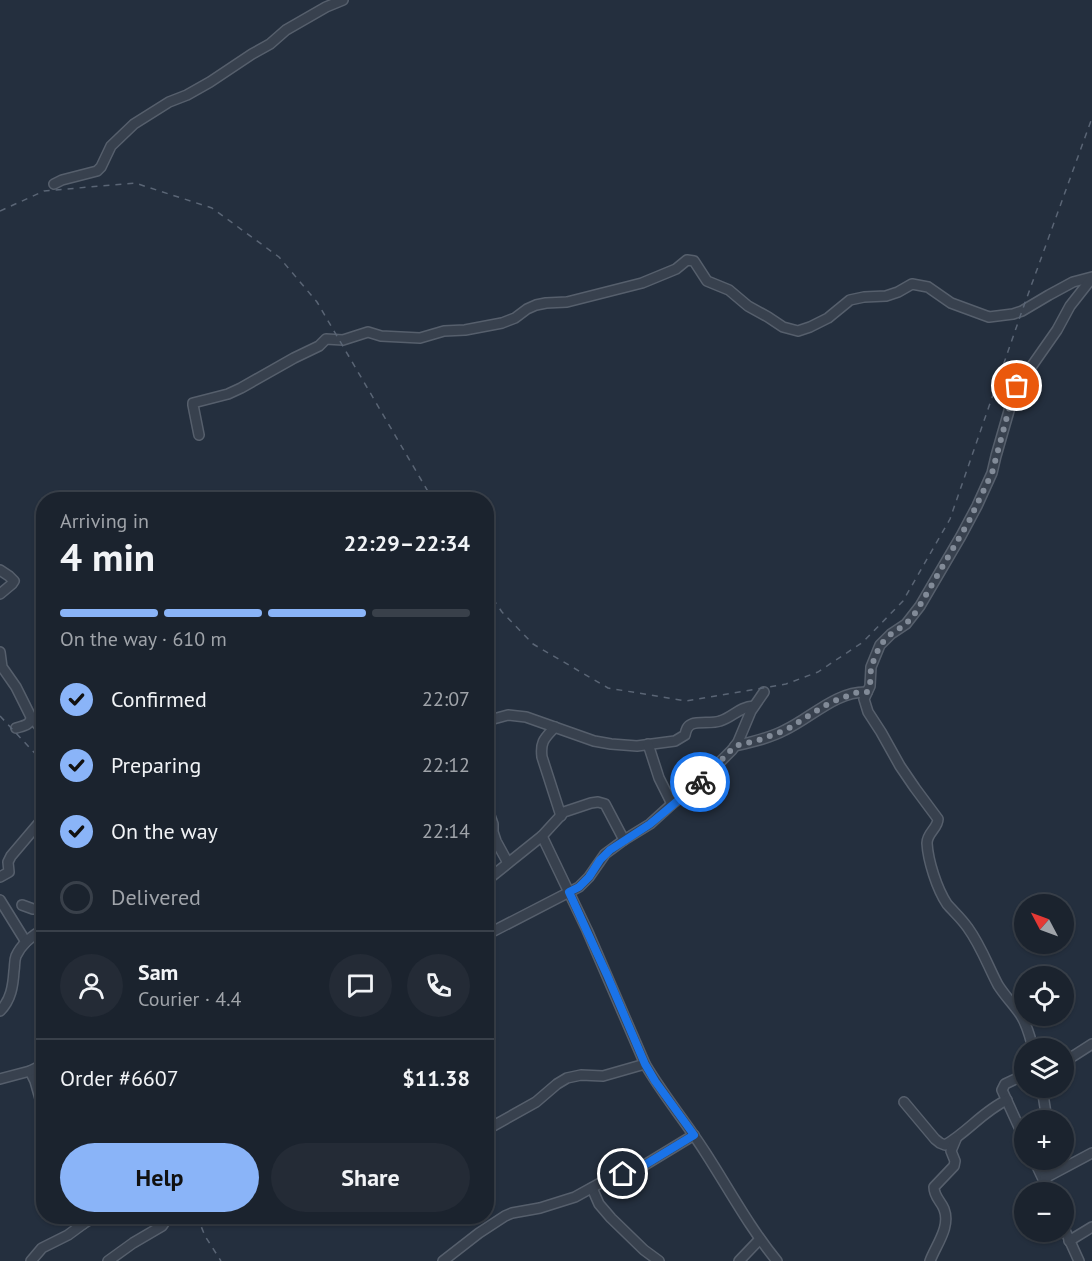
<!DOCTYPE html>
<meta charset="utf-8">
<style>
body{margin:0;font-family:"PT Sans",sans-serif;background:#242b36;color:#f1f3f6;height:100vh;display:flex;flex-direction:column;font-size:22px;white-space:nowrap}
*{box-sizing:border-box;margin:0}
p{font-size:20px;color:#a0a4aa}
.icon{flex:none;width:33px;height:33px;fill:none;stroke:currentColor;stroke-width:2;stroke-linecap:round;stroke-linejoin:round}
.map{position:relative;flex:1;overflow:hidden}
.side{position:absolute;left:36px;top:492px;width:458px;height:732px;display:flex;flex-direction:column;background:#1b232e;border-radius:24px;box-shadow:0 2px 4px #0004,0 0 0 2px #39404a}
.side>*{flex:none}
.needle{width:39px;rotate:311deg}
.controls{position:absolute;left:1014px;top:894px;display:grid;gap:12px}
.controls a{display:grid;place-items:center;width:60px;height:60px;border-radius:50%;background:#1b232e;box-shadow:0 2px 4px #0004,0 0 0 2px #39404a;font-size:30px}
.pin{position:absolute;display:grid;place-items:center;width:51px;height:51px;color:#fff;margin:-26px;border:3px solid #fff;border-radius:50%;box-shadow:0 2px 6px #0007}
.courier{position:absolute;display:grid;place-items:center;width:60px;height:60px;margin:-30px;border:4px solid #1a73e8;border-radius:50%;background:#fff;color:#222;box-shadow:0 2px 8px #0007}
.headline em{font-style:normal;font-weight:700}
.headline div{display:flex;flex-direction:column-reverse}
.headline{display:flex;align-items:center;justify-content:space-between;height:102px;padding:0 24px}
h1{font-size:39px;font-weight:700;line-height:45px}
.bar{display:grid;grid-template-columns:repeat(4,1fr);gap:9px 6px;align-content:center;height:72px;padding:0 24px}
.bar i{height:8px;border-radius:4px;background:#39404a}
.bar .current{background:#8ab4f8}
.bar p{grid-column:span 4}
.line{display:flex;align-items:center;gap:15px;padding:0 24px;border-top:2px solid #39404a}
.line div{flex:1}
.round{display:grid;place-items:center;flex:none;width:63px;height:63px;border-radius:32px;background:#242b36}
ol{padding:0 24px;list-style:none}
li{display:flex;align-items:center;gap:18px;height:66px}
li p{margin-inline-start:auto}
li .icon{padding:6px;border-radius:50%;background:#8ab4f8;color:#111;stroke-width:4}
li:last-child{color:#a0a4aa}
li i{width:33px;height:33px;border:3px solid #39404a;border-radius:50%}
.primary-button{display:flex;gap:12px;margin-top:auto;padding:12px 24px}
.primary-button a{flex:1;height:69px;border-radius:36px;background:#8ab4f8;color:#111;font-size:24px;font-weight:700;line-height:69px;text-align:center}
.primary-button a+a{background:#242b36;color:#f1f3f6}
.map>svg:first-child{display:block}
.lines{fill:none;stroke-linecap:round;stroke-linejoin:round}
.minor-casing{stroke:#565f6c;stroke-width:12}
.minor{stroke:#38414e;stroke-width:9}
.rail{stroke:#5a6575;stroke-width:1.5;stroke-dasharray:6 6;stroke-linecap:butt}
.done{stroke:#828b98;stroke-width:6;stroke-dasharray:0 10.8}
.route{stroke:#1a73e8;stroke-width:8}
</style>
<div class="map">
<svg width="1092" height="1261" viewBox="0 0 1092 1261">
<rect width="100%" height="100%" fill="#242f3e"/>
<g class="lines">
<defs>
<g id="minor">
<polyline points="54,184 62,180 97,171 101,167 111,146 134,124 169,102 187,95 210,82 252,54 270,44 286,30 326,7 343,0"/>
<polyline points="199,435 193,405 193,403 228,394 241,388 294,358 319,346 326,339 343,340 368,332 381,336 420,338 444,331 465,330 502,323 515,318 527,309 536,305 546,303 567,302 642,283 676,269 687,260 694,261 707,281 729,290 748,306 768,317 783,327 798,331 810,327 828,318 850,300 864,297 886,296 898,292 912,284 928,287 951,303 989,317 1013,314 1022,311 1049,295 1073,282 1092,277"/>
<polyline points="0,570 9,576 14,581 12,584 0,594"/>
<path d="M0,652L2,667L16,687L31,717C31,725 23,726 16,728"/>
<polyline points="33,719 44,732"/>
<path d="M486,721L508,715L526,717L594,741L611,744L637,746L675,741L685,735C686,730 687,726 692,724C699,721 712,724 720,721C733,717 739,707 754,706"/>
<path d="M555,727C545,738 540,741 542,757L561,816"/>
<polyline points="648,744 659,778 672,804"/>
<path d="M735,746C752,742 770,738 785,730C811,718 836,691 867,692"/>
<polyline points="486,804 493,824 493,832 496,841 508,863"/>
<path d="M542,836L587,930L645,1064C663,1095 686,1122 705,1152C729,1189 749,1227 777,1261"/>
<polyline points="0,877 9,872 8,862 11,856 39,823 44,820"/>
<polyline points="486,881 542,836 564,812 591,803 598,802 605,804 624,840"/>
<polyline points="0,900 26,942"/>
<polyline points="22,905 33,909 44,909"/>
<polyline points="486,935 579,887 589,877 605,854 624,840 650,824 672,804 698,784 732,750 738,742 751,711 764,692"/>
<path d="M0,1011C11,1000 13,986 14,971C15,966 14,961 16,956C21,945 33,935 44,929"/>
<path d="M1033,1048C1030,1037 1027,1024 1020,1014C1013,1004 1005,996 998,985C988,966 981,946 968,928C962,919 954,912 947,904C937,889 928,861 927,843C927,833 938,828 938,819L915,788L900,766L881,732L868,712L864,699L870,686L871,667L880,645L891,634L906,624L920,606L961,536L977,506L992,473L996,456L1015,390L1057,330L1070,306L1092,278"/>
<polyline points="1064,1062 1092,1044"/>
<polyline points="30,1071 35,1081 41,1102 44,1122"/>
<polyline points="1024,1075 1005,1084 1002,1090 1024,1138"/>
<polyline points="0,1079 30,1071 44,1064"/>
<polyline points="1042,1088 1047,1120"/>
<path d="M904,1102L935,1139L940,1143L945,1145C968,1132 983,1111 1007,1100"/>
<polyline points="486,1130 536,1102 557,1084 567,1078 581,1075 603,1076 645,1064"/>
<polyline points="1034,1160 1043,1179"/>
<path d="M1046,1160C1045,1171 1044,1182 1049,1192"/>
<polyline points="1045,1178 1092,1153"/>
<polyline points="592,1188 599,1204 611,1218 644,1250 659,1261"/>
<polyline points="75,1216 77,1220 83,1224 96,1216"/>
<polyline points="1064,1228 1079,1261"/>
<polyline points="1069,1241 1092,1227"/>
<polyline points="31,1261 42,1248 68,1235 83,1224"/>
<polyline points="108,1261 133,1243 162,1226 169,1216"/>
<polyline points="443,1261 479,1233 505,1216 512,1213 540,1208 575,1197 613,1176 628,1173 638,1169 694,1135"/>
<polyline points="739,1261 760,1239"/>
<path d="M930,1261C936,1245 951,1227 944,1209C941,1201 934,1197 934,1187L954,1166L955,1161L951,1151L956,1139"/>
</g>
</defs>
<use href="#minor" class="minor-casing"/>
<use href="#minor" class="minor"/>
<g class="rail">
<polyline points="0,211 44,191 135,183 212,208 279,257 317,302 433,500"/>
<polyline points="486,589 502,612 533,644 608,688 686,701 786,684 818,672 863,642 903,601 950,519 1022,311 1092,118"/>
<polyline points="0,716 44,763"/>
<polyline points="197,1216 205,1236 221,1261"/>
</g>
</g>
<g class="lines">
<polyline class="done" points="700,782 735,746 759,740 786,730 824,706 839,699 858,692 867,692 870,686 871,667 880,645 891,634 906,624 916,612 969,521 992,473 1013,394 1017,386"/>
<polyline class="route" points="623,1174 638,1169 694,1135 655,1081 645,1064 607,975 569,892 579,887 589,877 600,860 610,850 650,824 700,782"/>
</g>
</svg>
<div class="controls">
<a><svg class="needle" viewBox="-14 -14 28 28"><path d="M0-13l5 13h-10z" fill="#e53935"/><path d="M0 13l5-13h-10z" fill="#a0a4aa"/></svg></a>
<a><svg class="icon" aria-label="locate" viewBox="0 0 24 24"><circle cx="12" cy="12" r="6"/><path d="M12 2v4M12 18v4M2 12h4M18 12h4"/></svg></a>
<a><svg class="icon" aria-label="layers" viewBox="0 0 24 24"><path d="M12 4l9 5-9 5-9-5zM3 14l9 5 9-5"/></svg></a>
<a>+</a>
<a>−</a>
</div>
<div class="pin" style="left:1017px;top:386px;background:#ea580c"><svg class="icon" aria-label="bag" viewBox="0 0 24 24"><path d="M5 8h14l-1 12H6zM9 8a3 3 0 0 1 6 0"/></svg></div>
<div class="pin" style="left:623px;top:1174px;background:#1f2937"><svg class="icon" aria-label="home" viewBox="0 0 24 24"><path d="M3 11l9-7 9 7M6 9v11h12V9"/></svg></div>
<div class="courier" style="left:700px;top:782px"><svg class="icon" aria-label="bike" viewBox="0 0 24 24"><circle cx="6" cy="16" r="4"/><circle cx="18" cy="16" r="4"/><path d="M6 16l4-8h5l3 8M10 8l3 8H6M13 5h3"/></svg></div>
<section class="side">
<div class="headline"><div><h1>4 min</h1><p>Arriving in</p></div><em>22:29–22:34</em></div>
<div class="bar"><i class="current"></i><i class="current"></i><i class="current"></i><i></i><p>On the way · 610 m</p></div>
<ol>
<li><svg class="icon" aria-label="check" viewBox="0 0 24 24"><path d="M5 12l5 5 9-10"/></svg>Confirmed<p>22:07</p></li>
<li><svg class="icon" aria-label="check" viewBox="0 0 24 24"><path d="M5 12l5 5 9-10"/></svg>Preparing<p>22:12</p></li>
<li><svg class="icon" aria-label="check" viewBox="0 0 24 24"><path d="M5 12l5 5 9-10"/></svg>On the way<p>22:14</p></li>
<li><i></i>Delivered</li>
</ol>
<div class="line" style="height:108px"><a class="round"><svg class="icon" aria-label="person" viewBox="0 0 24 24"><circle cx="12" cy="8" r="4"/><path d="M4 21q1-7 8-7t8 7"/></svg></a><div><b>Sam</b><p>Courier · 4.4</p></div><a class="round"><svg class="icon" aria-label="chat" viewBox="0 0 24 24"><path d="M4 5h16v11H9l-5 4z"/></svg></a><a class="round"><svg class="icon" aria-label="phone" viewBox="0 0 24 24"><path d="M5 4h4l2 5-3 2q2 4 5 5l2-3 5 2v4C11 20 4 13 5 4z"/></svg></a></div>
<div class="line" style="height:78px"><div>Order #6607</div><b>$11.38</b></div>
<div class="primary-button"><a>Help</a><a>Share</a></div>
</section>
</div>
